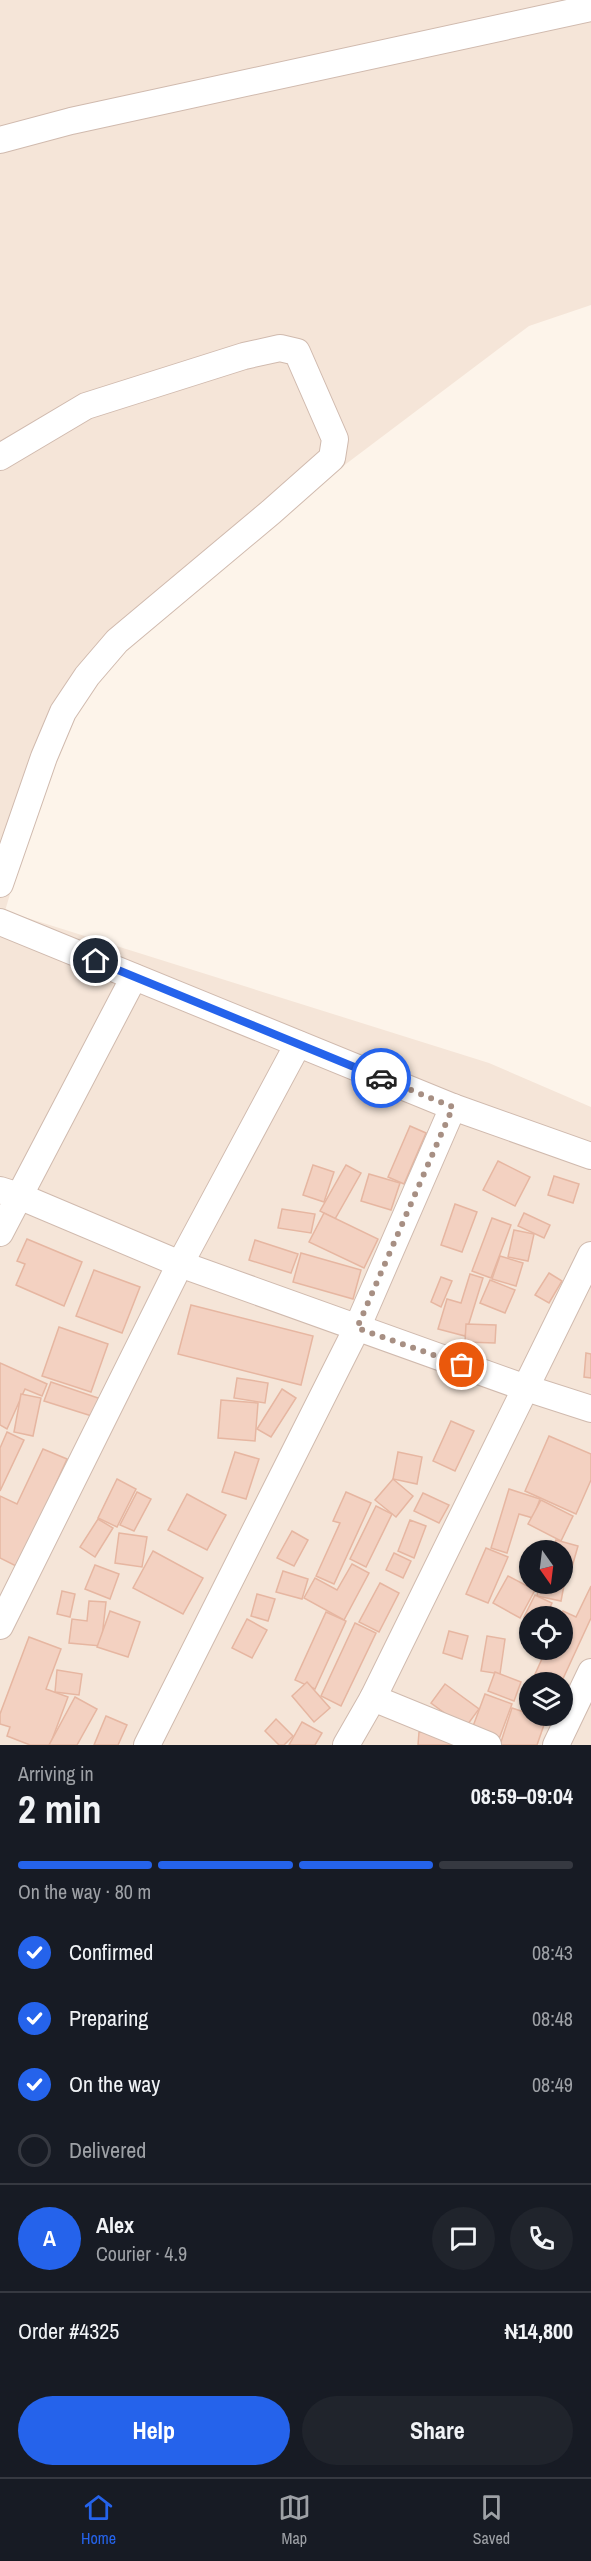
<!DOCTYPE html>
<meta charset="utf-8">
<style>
body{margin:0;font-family:"Archivo Narrow",sans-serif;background:#20242c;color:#f1f3f6;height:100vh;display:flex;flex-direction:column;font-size:22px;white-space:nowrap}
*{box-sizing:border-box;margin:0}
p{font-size:20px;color:#9ea1a6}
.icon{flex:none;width:33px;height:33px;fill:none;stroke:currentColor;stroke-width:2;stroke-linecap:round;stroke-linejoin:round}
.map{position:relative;height:1745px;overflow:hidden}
.side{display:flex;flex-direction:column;background:#171b24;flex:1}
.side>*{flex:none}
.needle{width:39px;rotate:166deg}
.tools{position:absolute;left:519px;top:1540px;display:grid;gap:12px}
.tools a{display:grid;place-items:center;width:54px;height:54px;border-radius:50%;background:#171b24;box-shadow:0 2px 4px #0004;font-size:30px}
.pin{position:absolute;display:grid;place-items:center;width:51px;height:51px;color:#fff;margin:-26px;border:3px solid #fff;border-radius:50%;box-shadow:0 2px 6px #0007}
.courier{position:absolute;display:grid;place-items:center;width:60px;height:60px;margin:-30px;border:4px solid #2563eb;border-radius:50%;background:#fff;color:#222;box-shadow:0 2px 8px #0007}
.headline em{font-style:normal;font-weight:800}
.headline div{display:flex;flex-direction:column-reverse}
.headline{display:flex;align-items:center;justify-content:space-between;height:102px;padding:0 18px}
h1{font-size:39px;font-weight:800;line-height:45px}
.bar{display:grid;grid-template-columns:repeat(4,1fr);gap:9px 6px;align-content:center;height:72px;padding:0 18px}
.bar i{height:8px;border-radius:4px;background:#363941}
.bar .active{background:#2563eb}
.bar p{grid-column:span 4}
.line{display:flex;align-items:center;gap:15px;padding:0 18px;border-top:2px solid #363941}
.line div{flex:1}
.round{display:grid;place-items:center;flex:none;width:63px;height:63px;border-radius:32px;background:#20242c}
ol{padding:0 18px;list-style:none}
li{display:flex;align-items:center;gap:18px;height:66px}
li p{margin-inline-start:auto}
li .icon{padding:6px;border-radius:50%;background:#2563eb;color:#fff;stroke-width:4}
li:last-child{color:#9ea1a6}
li i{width:33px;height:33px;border:3px solid #363941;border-radius:50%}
.cta{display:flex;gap:12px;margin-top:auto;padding:12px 18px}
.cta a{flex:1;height:69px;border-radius:36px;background:#2563eb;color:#fff;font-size:24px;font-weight:800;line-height:69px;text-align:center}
.cta a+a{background:#20242c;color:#f1f3f6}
.dock{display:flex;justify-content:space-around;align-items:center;height:84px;border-top:2px solid #363941;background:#171b24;font-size:16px;color:#9ea1a6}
.dock a{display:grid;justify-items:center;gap:3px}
.dock .active{color:#2563eb}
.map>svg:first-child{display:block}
.residential{fill:#f5e5d8;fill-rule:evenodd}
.building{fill:#f3d1c1;stroke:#e6b6a1;stroke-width:1.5}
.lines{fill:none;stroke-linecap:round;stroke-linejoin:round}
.minor-casing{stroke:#d0baae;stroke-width:28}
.minor{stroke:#fff;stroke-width:26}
.done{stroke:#a78f83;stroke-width:6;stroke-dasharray:0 10.8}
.route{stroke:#2563eb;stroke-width:8}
</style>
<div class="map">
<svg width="591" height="1745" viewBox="0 0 591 1745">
<rect width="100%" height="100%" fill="#fdf4ea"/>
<path class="residential" d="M0,0H591V305L529,326L78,666L5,911L489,1063L591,1107V1745H0ZM530,1551H562V1584H530ZM530,1617H562V1650H530ZM530,1683H562V1716H530Z"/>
<g class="building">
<polygon points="410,1126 426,1133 404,1184 388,1177"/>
<polygon points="498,1161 530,1177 515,1206 483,1190"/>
<polygon points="313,1165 334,1172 324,1202 303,1195"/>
<polygon points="346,1165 361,1173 335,1219 320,1211"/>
<polygon points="369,1174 400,1183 391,1210 361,1201"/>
<polygon points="554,1176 579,1184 573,1203 548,1195"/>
<polygon points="455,1204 477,1212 462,1252 441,1245"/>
<polygon points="282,1209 315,1214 311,1233 278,1228"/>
<polygon points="324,1213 378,1239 364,1268 309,1242"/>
<polygon points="524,1213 550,1225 544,1238 518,1226"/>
<polygon points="492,1218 511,1225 491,1278 472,1271"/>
<polygon points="514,1230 534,1234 528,1261 508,1257"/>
<polygon points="27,1239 82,1262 64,1306 16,1285 25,1264 17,1261"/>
<polygon points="255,1240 298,1254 291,1273 249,1260"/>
<polygon points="301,1253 361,1270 353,1299 293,1282"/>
<polygon points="500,1256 523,1263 516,1286 492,1279"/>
<polygon points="94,1270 140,1287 122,1333 76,1316"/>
<polygon points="549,1273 562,1281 549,1303 535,1295"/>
<polygon points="470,1274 483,1278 465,1336 438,1329 447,1299 461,1303"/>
<polygon points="441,1277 452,1281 441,1307 431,1302"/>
<polygon points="490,1280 515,1290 505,1313 480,1303"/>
<polygon points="191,1305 313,1336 301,1385 178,1354"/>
<polygon points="466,1324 496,1325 495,1343 465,1342"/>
<polygon points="59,1327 108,1344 91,1392 42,1376"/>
<polygon points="586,1353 591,1354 591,1378 584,1377"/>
<polygon points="0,1363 47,1384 42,1396 25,1389 7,1429 0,1425"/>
<polygon points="237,1378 268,1383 265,1403 234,1398"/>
<polygon points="51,1382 101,1399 95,1417 44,1401"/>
<polygon points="282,1389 296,1398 271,1437 257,1429"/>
<polygon points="21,1394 41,1398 33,1436 14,1432"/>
<polygon points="221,1400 258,1403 255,1441 218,1438"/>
<polygon points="451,1421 474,1431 455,1471 433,1461"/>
<polygon points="7,1432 24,1440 0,1491 0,1448"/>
<polygon points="549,1436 591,1454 591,1480 576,1514 525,1491"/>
<polygon points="43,1449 67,1459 18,1567 0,1558 0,1496 17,1504"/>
<polygon points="235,1452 259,1459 246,1499 222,1492"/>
<polygon points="398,1452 422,1457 417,1484 393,1479"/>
<polygon points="117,1479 136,1489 117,1527 98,1518"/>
<polygon points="393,1479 413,1496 396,1517 375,1500"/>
<polygon points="509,1489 540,1499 533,1518 519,1514 507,1553 491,1548"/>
<polygon points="137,1492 151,1499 134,1531 120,1525"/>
<polygon points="346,1492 371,1503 334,1584 316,1576 340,1523 333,1521"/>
<polygon points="423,1493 449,1505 439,1523 414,1511"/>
<polygon points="187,1494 226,1515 207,1550 168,1530"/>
<polygon points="541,1500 573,1516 561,1541 528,1524"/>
<polygon points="376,1506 392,1514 366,1567 350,1559"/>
<polygon points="98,1519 113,1528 95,1557 80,1547"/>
<polygon points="410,1520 426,1526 414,1558 398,1551"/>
<polygon points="292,1531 308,1540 294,1566 277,1558"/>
<polygon points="119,1533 147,1537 142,1567 115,1563"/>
<polygon points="556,1540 578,1546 570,1574 562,1572 562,1551 553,1551"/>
<polygon points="486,1548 508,1557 488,1603 466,1594"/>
<polygon points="153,1551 203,1578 183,1614 133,1588"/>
<polygon points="394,1553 411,1561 403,1578 386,1570"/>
<polygon points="352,1564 369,1573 344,1620 304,1598 315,1578 337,1590"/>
<polygon points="95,1565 119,1574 110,1599 85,1589"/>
<polygon points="283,1571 308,1579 302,1599 276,1592"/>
<polygon points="562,1574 566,1575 561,1601 537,1596 539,1584 562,1584"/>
<polygon points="508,1576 535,1590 520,1618 493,1603"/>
<polygon points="380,1583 399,1593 379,1632 359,1622"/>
<polygon points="591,1586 591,1618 561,1683 531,1683 546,1650 562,1650 562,1617 561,1617 563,1611 576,1617"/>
<polygon points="62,1591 75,1594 70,1617 57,1614"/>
<polygon points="257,1594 275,1599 268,1621 251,1616"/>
<polygon points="535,1595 552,1603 545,1617 530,1617 530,1620 524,1617"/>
<polygon points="89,1601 106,1602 101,1646 69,1643 72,1619 87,1621"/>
<polygon points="110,1611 140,1622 128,1657 97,1647"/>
<polygon points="326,1612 346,1621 315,1689 295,1680"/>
<polygon points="247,1619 267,1630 252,1658 232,1648"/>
<polygon points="355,1623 376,1633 341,1706 321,1696"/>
<polygon points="449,1631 468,1636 462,1659 443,1653"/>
<polygon points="487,1636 505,1639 500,1674 481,1671"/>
<polygon points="29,1637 61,1649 46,1689 68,1697 50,1745 30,1745 7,1736 10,1727 0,1724 0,1714"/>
<polygon points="57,1670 82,1674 79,1695 55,1692"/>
<polygon points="495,1672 521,1682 514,1701 488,1691"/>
<polygon points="307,1682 330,1708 314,1722 292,1696"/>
<polygon points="445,1684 479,1709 465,1728 431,1703"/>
<polygon points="485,1694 512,1704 499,1739 472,1729"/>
<polygon points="75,1697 97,1709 77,1745 49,1745"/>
<polygon points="512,1708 530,1714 530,1716 546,1719 537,1745 500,1745"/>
<polygon points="106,1716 127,1725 118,1745 94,1745"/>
<polygon points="276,1719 293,1736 284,1745 279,1745 265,1731"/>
<polygon points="302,1722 322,1733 315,1745 289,1745"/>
<polygon points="419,1732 451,1735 450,1745 418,1745"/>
</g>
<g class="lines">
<defs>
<g id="minor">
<polyline points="0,140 71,121 591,8"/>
<polyline points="0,457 86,406 244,356 280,348 297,352 335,439 332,458 271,512 117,641 87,676 63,712 44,757 0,884"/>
<polyline points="0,922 453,1107 591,1156"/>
<polyline points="0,1190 19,1196 180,1264 526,1388 591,1409"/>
<polyline points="0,1233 134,977"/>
<polyline points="0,1626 180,1264 298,1044"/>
<polyline points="373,1698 488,1745"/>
<polyline points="147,1745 357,1328 453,1107"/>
<polyline points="346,1745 373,1698 591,1255"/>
<polyline points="556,1745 591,1672"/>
</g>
</defs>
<use href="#minor" class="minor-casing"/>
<use href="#minor" class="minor"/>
</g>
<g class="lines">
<polyline class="done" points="381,1078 453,1107 357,1328 462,1365"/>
<polyline class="route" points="96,961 381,1078"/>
</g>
</svg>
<div class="tools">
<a><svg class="needle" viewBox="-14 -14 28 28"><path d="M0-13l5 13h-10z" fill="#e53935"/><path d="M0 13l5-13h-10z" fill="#9ea1a6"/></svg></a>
<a><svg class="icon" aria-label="locate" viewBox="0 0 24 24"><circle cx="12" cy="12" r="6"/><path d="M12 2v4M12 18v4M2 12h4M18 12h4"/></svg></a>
<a><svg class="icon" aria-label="layers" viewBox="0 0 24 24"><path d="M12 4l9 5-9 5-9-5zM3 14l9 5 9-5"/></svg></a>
</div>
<div class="pin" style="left:462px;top:1365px;background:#ea580c"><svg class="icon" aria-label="bag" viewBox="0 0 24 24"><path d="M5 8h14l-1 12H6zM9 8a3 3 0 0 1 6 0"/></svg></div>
<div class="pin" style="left:96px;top:961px;background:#1f2937"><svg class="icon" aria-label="home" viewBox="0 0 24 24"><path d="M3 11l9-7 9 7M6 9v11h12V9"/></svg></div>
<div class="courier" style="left:381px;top:1078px"><svg class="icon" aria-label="car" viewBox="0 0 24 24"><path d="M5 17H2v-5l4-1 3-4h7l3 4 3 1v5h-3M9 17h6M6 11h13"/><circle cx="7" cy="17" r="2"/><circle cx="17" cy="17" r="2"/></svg></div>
</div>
<section class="side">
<div class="headline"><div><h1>2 min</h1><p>Arriving in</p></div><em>08:59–09:04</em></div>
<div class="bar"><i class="active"></i><i class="active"></i><i class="active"></i><i></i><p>On the way · 80 m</p></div>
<ol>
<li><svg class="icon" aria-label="check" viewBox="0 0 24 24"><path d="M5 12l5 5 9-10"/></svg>Confirmed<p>08:43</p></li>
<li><svg class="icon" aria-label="check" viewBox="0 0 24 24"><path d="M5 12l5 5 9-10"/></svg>Preparing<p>08:48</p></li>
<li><svg class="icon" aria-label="check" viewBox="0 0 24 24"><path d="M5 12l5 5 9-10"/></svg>On the way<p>08:49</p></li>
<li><i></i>Delivered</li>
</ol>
<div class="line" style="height:108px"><b class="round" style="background:#2563eb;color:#fff">A</b><div><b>Alex</b><p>Courier · 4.9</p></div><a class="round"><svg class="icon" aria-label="chat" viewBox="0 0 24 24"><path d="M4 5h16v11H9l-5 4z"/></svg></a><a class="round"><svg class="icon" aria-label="phone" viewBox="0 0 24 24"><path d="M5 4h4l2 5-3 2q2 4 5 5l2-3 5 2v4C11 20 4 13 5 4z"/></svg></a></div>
<div class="line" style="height:78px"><div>Order #4325</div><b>₦14,800</b></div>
<div class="cta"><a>Help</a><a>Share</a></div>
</section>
<nav class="dock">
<a class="active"><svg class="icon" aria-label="home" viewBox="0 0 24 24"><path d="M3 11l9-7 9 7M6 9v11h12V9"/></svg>Home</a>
<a><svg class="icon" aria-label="map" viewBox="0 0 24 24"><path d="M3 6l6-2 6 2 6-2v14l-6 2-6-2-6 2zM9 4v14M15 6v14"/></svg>Map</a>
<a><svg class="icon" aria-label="saved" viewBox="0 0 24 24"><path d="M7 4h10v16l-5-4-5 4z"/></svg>Saved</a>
</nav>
